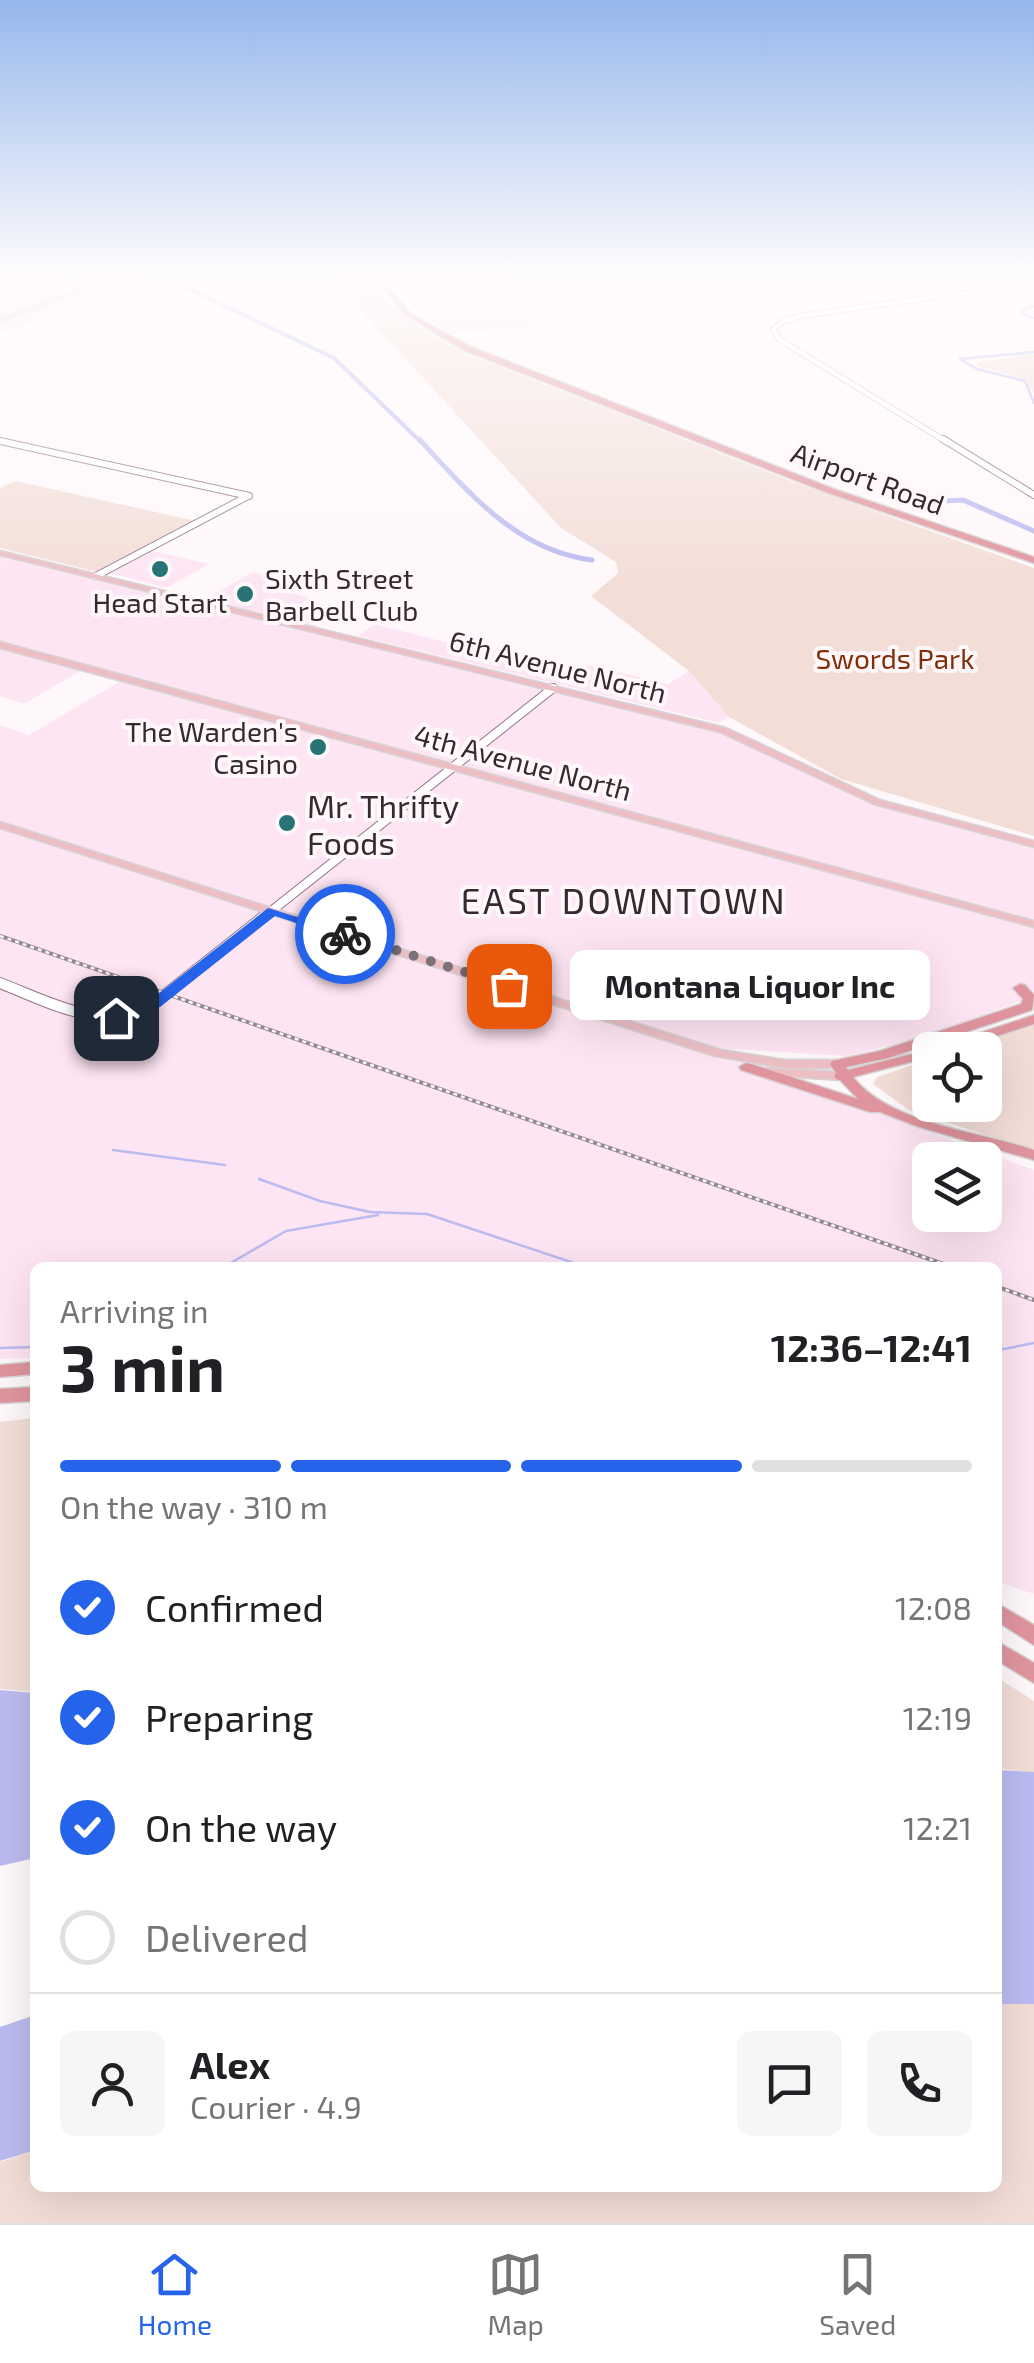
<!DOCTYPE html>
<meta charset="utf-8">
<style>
body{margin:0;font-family:"Exo 2",sans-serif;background:#f6f6f6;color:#202124;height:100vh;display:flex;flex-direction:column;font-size:38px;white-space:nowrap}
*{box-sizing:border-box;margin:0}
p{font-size:32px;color:#757577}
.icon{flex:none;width:55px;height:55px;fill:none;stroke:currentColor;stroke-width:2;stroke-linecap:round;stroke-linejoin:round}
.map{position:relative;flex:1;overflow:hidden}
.drawer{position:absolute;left:30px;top:1262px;width:972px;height:930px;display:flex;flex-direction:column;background:#fff;border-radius:15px;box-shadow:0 10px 40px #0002}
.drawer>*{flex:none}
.tools{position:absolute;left:912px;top:1032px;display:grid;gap:20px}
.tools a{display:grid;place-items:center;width:90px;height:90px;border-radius:15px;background:#fff;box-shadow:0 10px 40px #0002;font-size:50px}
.pin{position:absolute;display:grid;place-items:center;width:85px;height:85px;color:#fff;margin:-42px;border-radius:20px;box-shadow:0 5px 15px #0006}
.courier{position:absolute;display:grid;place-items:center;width:100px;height:100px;margin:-50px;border:8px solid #2563eb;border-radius:50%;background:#fff;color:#222;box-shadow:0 2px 12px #0007}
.bubble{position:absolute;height:70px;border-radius:15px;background:#fff;box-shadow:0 10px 40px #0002;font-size:32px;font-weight:700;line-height:70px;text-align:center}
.summary em{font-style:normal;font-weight:700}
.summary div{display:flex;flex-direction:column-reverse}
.summary{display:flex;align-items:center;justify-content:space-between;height:170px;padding:0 30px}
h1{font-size:65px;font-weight:700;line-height:75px}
.bar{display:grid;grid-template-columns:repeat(4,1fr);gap:15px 10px;align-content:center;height:120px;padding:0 30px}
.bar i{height:12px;border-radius:8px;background:#e0e0e0}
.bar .on{background:#2563eb}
.bar p{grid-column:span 4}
.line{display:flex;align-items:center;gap:25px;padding:0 30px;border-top:2px solid #e0e0e0}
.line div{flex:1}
.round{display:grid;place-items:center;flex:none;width:105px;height:105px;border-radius:15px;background:#f6f6f6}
ol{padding:0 30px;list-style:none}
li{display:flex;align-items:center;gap:30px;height:110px}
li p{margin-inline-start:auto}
li .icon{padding:10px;border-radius:50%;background:#2563eb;color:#fff;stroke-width:4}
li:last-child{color:#757577}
li i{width:55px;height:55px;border:5px solid #e0e0e0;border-radius:50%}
.tabs{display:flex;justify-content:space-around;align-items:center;height:140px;border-top:2px solid #e0e0e0;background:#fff;font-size:28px;color:#757577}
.tabs a{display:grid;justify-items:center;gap:5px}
.tabs .on{color:#2563eb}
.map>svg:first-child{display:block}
.built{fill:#fee5f3;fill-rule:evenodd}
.green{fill:#f3ded7}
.water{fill:#bcbbf1}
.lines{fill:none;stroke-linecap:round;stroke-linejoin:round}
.stream{stroke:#bcbbf1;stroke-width:2.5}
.canal-far1{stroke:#bcbbf1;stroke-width:4}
.canal{stroke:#bcbbf1;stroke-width:5}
.minor-far3-casing{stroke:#937486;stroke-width:6}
.minor-far2-casing{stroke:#937486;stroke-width:8}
.minor-far1-casing{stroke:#937486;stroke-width:10}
.minor-casing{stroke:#937486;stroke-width:12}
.major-casing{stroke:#d7d4d6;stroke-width:3}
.highway-casing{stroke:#d7d4d6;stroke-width:3}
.minor-far3{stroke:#fff;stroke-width:5}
.minor-far2{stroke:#fff;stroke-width:6}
.minor-far1{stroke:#fff;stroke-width:8}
.minor{stroke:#fff;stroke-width:10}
.major{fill:#ecbfc5;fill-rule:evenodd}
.highway{fill:#e0959e;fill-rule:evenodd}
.rail-casing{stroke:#93898e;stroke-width:4}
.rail{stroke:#fff8fb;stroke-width:2.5;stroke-dasharray:4;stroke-linecap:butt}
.route{fill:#2563eb}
.done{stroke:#7c7177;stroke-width:10;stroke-dasharray:0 18}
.poi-dot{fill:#297377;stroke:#fff8fb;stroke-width:4}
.labels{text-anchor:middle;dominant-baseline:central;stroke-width:8;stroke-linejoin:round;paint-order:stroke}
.far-street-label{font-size:28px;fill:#362930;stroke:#fff8fb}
.far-poi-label{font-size:28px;fill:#362930;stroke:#fff8fb;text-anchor:start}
.far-park-label{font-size:28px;fill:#822d06;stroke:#fff8fb}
.poi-label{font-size:32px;fill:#362930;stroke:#fff8fb;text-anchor:start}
.neighbourhood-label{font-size:35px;letter-spacing:2.5px;fill:#362930;stroke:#fff8fb}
</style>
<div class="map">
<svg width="1034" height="2223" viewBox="0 0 1034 2223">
<rect width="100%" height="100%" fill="#fff8fb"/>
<g class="built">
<polygon points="0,273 56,273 89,286 0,318"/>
<polygon points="63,273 214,273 174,279 161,274 0,334 0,320 97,285"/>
<polygon points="384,273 513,273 528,328 449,333 415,308"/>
<polygon points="153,551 209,564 166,588 110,573"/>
<path d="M0,553L734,736L868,803L1034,849V996L919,1039L846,1056L732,1049L929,1132L1034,1170V1594L998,1582V1268H35V1358L0,1359V725L29,735L124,679L86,668L24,704L0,696ZM930,1160H985V1215H930Z"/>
<polygon points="253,572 290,580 277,589 310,598 295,608 333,616 312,629 200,602"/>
<polygon points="374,624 575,675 588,665 668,684 689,671 729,717 719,723 358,636"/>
</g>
<g class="green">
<path d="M327,273H362C394,311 425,335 470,355L793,482L1034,568V836L841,779L729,717L689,671L591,596L618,573L616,562L561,528Z"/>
<polygon points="1034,354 1034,394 1024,379 977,366 978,362"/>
<polygon points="15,481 196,521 97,572 0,548 0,488"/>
<polygon points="1034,1024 1034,1150 910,1111 873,1084 877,1077 930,1059 930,1105 985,1105 985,1050 958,1050"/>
<polygon points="35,1418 35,1692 0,1689 0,1422"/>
<polygon points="998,1678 1034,1701 1034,1773 998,1768"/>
<polygon points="998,2003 1034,2004 1034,2223 0,2223 0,2162 35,2150 35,2188 998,2188"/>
</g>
<g class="water">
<polygon points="0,1690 35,1693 35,1858 0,1866"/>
<polygon points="998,1770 1034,1772 1034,2004 998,2004"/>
<polygon points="35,2015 35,2150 0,2161 0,2027"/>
</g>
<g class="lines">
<g class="stream">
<polyline points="1034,306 1020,312 1034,318"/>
<polyline points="1034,352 960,359 977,369 1025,381 1034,403"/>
<polyline points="113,1150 225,1165"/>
<polyline points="259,1179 320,1201 370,1212 427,1214 577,1264"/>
<polyline points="222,1268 286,1231 378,1215"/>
<polyline points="0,1348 35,1347"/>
<polyline points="999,1350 1034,1343"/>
</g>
<polyline class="canal-far1" points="156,273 334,358 421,442"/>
<g class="canal">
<path d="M419,439C468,492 517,551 592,560"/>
<polyline points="941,501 963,500 1034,531"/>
</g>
<defs>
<g id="minor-far3">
<polyline points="58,273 97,285"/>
<polyline points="947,442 780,340 773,330 783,321 801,316 1034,283"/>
</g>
<g id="minor-far2">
<polyline points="943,439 1034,495"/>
<polyline points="0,441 249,496"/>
<polyline points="96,576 248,496"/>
</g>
<polyline id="minor-far1" points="260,920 553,688"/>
<path id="minor" d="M0,983C49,1002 95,1029 147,1009L263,917"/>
<g id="major">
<polygon points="123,273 131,273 0,322 0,318"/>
<polygon points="0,551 726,728 880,800 1034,841 1034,847 874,804 720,732 0,555"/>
<polygon points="0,642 1034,921 1034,927 0,648"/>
<polygon points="0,822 721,1050 785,1060 837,1060 843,1064 837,1068 785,1068 715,1056 0,828"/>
<polygon points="767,1068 841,1072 847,1076 841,1080 763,1075 761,1072 763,1069"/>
</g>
<g id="highway">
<polygon points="370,273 377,273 411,314 469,346 834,489 1034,557 1034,563 828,493 463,350 407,316"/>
<path d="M1020,984L1025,985L1034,995L1032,1010L888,1058L846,1067L848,1070L932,1049L1034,1015V1024L953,1050H930V1057L853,1077C891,1125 979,1131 1034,1150V1160L919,1127L880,1112H870L741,1070L739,1067L746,1063L751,1064L858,1099L840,1080L836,1079L834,1076L836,1073L830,1064L832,1061L880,1051L1021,1004L1023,999L1013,988Z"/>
<polygon points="35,1362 35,1374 0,1377 0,1365"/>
<polygon points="35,1387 35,1401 0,1403 0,1389"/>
<polygon points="998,1604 1034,1625 1034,1645 998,1622"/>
<polygon points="998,1642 1034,1663 1034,1683 998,1661"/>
</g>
</defs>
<use href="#minor-far3" class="minor-far3-casing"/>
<use href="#minor-far2" class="minor-far2-casing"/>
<use href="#minor-far1" class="minor-far1-casing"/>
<use href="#minor" class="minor-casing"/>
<use href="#major" class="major-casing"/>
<use href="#highway" class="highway-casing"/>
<use href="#minor-far3" class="minor-far3"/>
<use href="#minor-far2" class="minor-far2"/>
<use href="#minor-far1" class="minor-far1"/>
<use href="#minor" class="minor"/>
<use href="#major" class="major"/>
<use href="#highway" class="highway"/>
<defs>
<g id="rail">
<polyline points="0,936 955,1268"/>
<polyline points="998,1287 1034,1300"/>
</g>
</defs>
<use href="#rail" class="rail-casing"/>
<use href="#rail" class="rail"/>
</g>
<linearGradient id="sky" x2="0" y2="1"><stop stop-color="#96b7ec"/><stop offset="0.47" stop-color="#fffcfd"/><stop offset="1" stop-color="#fffcfd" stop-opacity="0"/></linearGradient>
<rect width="1034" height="585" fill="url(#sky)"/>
<polygon class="route" points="268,908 352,934 345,939 275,916 160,1007 111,1021 111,1015 149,1001"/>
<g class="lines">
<polyline class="done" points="345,934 509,986"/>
</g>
<g class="poi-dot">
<circle cx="160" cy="569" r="10"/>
<circle cx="245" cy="594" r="10"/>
<circle cx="318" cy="747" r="10"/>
<circle cx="287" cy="823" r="10"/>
</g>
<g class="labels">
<g class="far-street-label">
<text transform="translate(868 478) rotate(20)">Airport Road</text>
<text transform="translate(558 666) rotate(14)">6th Avenue North</text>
<text transform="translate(523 762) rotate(15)">4th Avenue North</text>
</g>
<g class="far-poi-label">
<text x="265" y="578">Sixth Street<tspan x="265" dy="32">Barbell Club</tspan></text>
<text x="160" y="602" text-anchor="middle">Head Start</text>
<text x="298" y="731" text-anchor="end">The Warden's<tspan x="298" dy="32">Casino</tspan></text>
</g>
<g class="far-park-label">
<text x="895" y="658">Swords Park</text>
</g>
<g class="poi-label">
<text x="307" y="805">Mr. Thrifty<tspan x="307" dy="37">Foods</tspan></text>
</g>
<g class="neighbourhood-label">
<text x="624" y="900">EAST DOWNTOWN</text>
</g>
</g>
</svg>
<div class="tools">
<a><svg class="icon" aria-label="locate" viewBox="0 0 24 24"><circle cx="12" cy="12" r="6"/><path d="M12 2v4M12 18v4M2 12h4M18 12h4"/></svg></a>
<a><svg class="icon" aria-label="layers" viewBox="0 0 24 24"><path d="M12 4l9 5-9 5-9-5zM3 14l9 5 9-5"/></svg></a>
</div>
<div class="pin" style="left:509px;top:986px;background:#ea580c"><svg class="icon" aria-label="bag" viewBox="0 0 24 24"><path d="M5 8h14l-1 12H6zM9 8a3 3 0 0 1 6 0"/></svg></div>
<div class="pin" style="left:116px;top:1018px;background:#1f2937"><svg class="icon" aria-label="home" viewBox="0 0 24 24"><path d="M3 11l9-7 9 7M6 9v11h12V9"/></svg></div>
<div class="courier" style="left:345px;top:934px"><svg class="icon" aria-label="bike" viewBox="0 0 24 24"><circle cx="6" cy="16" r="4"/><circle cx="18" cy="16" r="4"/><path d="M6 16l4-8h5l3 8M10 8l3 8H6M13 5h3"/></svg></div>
<div class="bubble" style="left:570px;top:950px;width:360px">Montana Liquor Inc</div>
<section class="drawer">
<div class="summary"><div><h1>3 min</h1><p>Arriving in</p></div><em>12:36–12:41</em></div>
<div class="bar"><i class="on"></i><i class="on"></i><i class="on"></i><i></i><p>On the way · 310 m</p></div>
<ol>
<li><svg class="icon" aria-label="check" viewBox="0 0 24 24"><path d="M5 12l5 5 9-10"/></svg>Confirmed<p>12:08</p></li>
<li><svg class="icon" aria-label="check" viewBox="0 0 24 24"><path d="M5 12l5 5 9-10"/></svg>Preparing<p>12:19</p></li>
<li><svg class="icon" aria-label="check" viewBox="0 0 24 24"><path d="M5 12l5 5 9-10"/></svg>On the way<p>12:21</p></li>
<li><i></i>Delivered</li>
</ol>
<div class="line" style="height:180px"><a class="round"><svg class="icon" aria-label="person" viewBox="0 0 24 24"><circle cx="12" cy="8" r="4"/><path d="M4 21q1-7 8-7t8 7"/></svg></a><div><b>Alex</b><p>Courier · 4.9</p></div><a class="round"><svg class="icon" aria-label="chat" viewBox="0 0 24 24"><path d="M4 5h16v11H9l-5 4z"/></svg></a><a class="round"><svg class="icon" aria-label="phone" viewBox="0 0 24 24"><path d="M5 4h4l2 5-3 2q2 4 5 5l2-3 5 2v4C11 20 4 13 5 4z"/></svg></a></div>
</section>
</div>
<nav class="tabs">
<a class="on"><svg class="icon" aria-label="home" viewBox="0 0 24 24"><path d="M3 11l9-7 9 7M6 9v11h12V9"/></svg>Home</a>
<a><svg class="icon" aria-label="map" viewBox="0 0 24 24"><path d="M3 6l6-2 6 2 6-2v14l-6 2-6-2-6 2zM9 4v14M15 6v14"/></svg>Map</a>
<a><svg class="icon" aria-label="saved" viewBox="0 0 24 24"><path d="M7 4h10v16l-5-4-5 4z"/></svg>Saved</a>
</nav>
